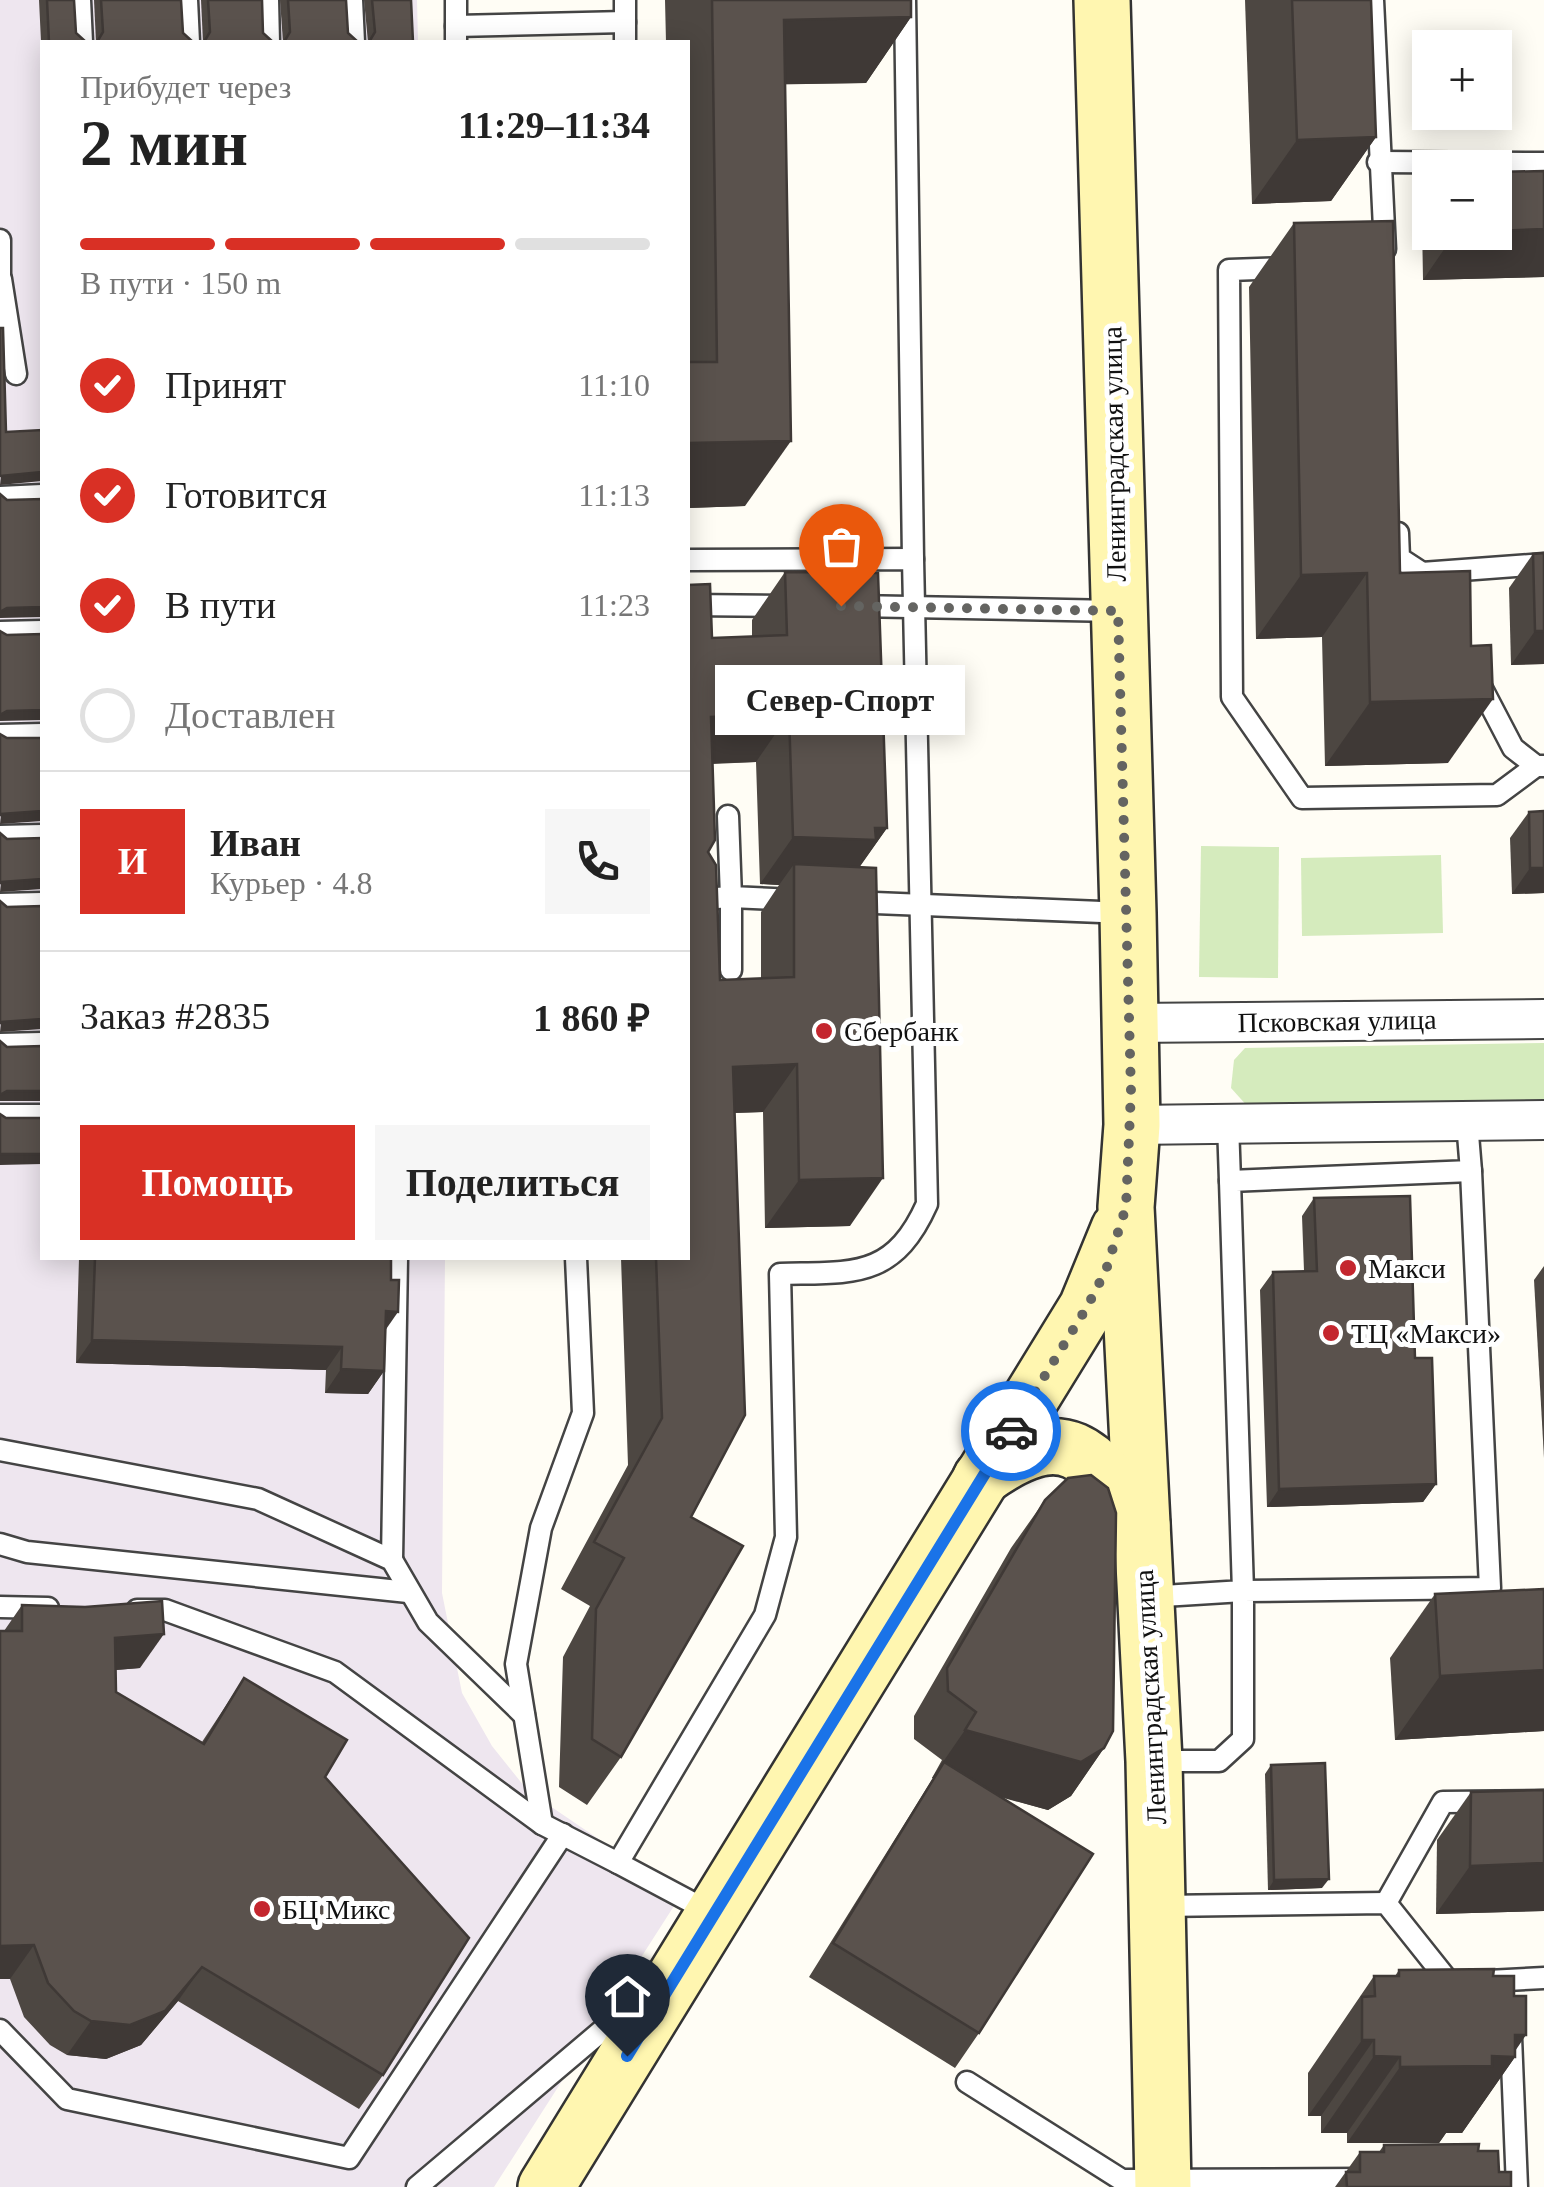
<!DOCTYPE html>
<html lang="ru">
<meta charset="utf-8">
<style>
body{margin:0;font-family:Georgia,serif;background:#f6f6f6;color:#222;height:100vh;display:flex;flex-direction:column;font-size:38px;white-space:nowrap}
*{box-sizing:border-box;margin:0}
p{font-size:32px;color:#767676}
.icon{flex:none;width:55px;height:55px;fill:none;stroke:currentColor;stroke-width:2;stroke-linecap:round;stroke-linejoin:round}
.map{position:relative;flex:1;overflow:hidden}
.panel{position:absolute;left:40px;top:40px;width:650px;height:1220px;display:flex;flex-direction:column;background:#fff;border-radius:0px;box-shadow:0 5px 25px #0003}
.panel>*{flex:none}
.controls{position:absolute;left:1412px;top:30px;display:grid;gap:20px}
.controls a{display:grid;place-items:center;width:100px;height:100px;border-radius:0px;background:#fff;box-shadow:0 5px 25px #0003;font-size:50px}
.pin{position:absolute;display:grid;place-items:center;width:85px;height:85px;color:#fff;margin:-102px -42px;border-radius:50% 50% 50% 0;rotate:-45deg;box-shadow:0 0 10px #0007}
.pin .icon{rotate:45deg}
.courier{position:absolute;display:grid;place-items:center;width:100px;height:100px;margin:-50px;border:8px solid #1a73e8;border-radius:50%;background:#fff;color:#222;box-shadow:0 2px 12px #0007}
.bubble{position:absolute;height:70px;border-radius:0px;background:#fff;box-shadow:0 5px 25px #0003;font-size:32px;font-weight:700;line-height:70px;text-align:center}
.headline em{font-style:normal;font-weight:700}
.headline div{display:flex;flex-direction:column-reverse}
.headline{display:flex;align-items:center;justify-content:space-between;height:170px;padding:0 40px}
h1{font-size:65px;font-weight:700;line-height:75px}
.bar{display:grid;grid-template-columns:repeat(4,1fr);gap:15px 10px;align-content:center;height:120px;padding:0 40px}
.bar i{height:12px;border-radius:8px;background:#e0e0e0}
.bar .selected{background:#d93025}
.bar p{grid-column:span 4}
.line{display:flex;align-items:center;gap:25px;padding:0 40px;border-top:2px solid #e0e0e0}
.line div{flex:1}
.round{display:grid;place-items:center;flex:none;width:105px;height:105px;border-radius:0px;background:#f6f6f6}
ol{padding:0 40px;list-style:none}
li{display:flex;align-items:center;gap:30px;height:110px}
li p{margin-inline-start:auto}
li .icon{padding:10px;border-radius:50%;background:#d93025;color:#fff;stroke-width:4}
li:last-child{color:#767676}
li i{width:55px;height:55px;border:5px solid #e0e0e0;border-radius:50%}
.cta{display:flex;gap:20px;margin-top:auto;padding:20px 40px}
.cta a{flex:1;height:115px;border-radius:0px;background:#d93025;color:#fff;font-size:40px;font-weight:700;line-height:115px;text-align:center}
.cta a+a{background:#f6f6f6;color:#222}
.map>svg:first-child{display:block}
.industrial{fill:#eee6ef}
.green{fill:#d5ebbd}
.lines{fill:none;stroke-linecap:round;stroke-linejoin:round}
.lane-casing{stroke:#444;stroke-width:25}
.street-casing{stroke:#444;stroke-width:42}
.secondary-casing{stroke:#333;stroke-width:60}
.lane{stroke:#fff;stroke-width:20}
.street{stroke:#fff;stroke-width:38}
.secondary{stroke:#fff6b0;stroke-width:55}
.wall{fill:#4d4742;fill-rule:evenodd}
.shaded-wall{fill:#3f3936}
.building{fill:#5a524d;stroke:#3f3936;stroke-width:2.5}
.done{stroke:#646461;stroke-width:10;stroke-dasharray:0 18}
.route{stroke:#1a73e8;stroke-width:12}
.poi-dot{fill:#c4262e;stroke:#fff;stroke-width:4}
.labels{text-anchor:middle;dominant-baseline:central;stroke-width:10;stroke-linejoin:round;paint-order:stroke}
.street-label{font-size:28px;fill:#111;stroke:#fff}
.poi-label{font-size:28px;fill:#111;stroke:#fff;text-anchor:start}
</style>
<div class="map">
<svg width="1544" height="2187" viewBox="0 0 1544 2187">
<rect width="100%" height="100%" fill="#fffdf5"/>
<polygon class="industrial" points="0,0 417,0 418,42 42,42 42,1258 445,1258 442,1593 462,1693 492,1746 528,1791 681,1895 494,2187 0,2187"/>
<g class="green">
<polygon points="1201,846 1279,847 1278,978 1199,977"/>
<polygon points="1441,855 1443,933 1302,936 1301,858"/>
<polygon points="1544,1043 1544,1108 1249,1108 1231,1088 1234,1060 1245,1048"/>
</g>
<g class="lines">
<defs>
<g id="lane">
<polyline points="80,0 82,42"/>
<polyline points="187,0 189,42"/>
<polyline points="268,0 269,42"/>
<polyline points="352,0 354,42"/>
<polyline points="456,0 456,42"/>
<polyline points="625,0 625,42"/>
<polyline points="905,0 913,559"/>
<polyline points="1373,0 1385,249"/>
<polyline points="456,26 625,22"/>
<polyline points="1378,162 1544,163"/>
<polyline points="0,240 0,279"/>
<polyline points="1289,268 1229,270 1232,697 1302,798 1497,795 1536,766"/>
<polyline points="1,279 16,374"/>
<polyline points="0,497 42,495"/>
<polyline points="1398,533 1399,558 1422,573 1432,594"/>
<path d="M688,560L913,559L927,1204C893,1280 852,1272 780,1274L786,1537L765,1615L618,1863L710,1912"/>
<polyline points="1422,573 1544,564"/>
<polyline points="688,605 786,606"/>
<polyline points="855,606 1116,611"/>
<polyline points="0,632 42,631"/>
<polyline points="1478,681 1513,748 1536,766 1544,766"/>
<polyline points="0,735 42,734"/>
<polyline points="728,816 731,897 796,900"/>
<polyline points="0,836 42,835"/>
<polyline points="688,900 731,897 731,970"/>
<polyline points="850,902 1126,913"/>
<polyline points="0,904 42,903"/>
<polyline points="0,1044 42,1043"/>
<polyline points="0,1115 42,1115"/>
<polyline points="1228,1124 1230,1181"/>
<polyline points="0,1450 258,1499 392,1560 428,1622 524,1715"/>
<polyline points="0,1544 27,1552 408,1592"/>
<polyline points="392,1560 397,1258"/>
<polyline points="1147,1597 1243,1591 1230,1181 1471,1171 1467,1122"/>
<polyline points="0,1607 48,1608"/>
<polyline points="137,1610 165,1610 335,1672 542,1824 618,1863"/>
<polyline points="1156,1761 1219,1761 1243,1739 1243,1591 1490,1588 1471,1171"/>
<polyline points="542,1824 516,1664 541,1528 583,1413 576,1258"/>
<polyline points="1386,1903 1443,1802 1544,1801"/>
<polyline points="1161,1906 1386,1903 1449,1982 1459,1982"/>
<polyline points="1488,1981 1544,1978"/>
<polyline points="0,2030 67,2099 349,2158 563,1834"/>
<polyline points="1511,2037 1517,2187"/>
<polyline points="967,2082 1122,2180 1364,2179"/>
<polyline points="417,2187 637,2001"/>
</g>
<g id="street">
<polyline points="1130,1023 1544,1019"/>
<polyline points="1132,1125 1544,1120"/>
</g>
<g id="secondary">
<polyline points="1102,0 1128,913 1132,1125 1126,1207 1154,1761 1163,2187"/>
<path d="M981,1478C1065,1417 1092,1451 1142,1525"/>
<polyline points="546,2187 1087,1307 1119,1229"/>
</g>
</defs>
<use href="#lane" class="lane-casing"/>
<use href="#street" class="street-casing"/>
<use href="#secondary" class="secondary-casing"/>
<use href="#lane" class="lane"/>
<use href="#street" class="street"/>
<use href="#secondary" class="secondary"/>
</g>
<g class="wall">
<polygon points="39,0 74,0 76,33 86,42 42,42 42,62"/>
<polygon points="94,0 181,0 183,33 96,42"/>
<polygon points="201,0 262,0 263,33 203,42"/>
<polygon points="280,0 346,0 348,33 283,42"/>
<polygon points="364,0 411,0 413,42 368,42"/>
<polygon points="665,0 911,0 911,17 866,83 785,84 745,506 688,508 688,42 666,42"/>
<polygon points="1245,0 1371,0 1376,137 1331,201 1252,204"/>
<polygon points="1544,171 1544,277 1423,280 1422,221 1430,210 1430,232 1495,232"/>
<polygon points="1294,223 1400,573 1448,763 1325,766 1322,637 1256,639 1249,287"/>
<polygon points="1533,554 1544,664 1511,665 1509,588"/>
<path d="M785,572L887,828L859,867L850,1226L765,1228L763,1112L734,1113L691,1517L621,1757L587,1805L559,1787L563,1657L590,1606L561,1589L628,1465L621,1258H688L712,638L752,636V620ZM756,762L760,884L779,885L761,912V978L720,980L708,852L713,764Z"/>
<polygon points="1529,812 1544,893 1512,894 1510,838"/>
<polygon points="1314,1198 1415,1358 1436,1484 1423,1502 1267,1507 1260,1290 1273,1272 1304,1271 1302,1216"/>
<polygon points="79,1258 391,1258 386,1330 384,1371 368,1394 325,1393 326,1370 76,1363"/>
<polygon points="1544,1266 1544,1458 1534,1280"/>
<polygon points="1045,1500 1104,1748 1071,1796 1048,1810 1000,1797 979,2033 955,2068 809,1977 933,1778 932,1778 942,1760 914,1739 914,1716 1011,1548"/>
<polygon points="1544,1589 1544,1731 1395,1740 1390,1658 1435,1594"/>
<polygon points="22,1605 140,1668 116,1670 116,1692 202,1742 244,1678 325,1777 383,2075 359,2109 178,2001 141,2045 106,2059 67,2055 50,2045 24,2017 10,1979 0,1979 0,1631 4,1631"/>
<polygon points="1271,1765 1322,1888 1268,1890 1265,1774"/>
<polygon points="1544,1790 1544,1911 1436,1914 1437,1840 1471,1792"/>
<polygon points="1399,1970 1493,1976 1515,2050 1515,2057 1462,2133 1446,2133 1439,2143 1347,2143 1347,2133 1321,2133 1321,2116 1308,2116 1308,2073 1374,1976 1395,1976"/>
<polygon points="1384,2145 1478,2151 1511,2187 1335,2187 1360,2152 1379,2152"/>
</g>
<g class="shaded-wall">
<polygon points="911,17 866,83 739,85 784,20"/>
<polygon points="1376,137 1331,201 1252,204 1297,140"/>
<polygon points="1544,229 1544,277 1423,280 1456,232 1495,232 1495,231"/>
<polygon points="791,441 745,506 688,508 688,443"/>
<polygon points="42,472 42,481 0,485 1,475"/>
<polygon points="1367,573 1322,637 1256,639 1301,575"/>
<polygon points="42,607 42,617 0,618 0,612 7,608"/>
<polygon points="1535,631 1544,631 1544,664 1511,665"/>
<polygon points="1493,699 1448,763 1325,766 1370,702"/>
<polygon points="42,710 42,720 0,721 0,715 7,711"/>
<polygon points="789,714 756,762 688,764 711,717"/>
<polygon points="42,811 42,821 0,824 1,814"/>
<polygon points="875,828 887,828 854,875 794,864 779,885 760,884 793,837"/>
<polygon points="1530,868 1544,868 1544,893 1512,894"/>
<polygon points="42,879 42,889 0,892 1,882"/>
<polygon points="42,1019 42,1029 0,1032 1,1022"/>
<polygon points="797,1064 763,1112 699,1114 733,1067"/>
<polygon points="7,1091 42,1091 42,1101 0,1101 0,1095"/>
<polygon points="0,1154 42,1154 42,1164 0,1165"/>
<polygon points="883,1178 850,1226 765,1228 799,1180"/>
<polygon points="386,1311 398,1312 382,1335"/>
<polygon points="92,1340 342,1347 326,1370 76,1363"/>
<polygon points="341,1369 384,1371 368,1394 325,1393"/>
<polygon points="1436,1484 1423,1502 1267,1507 1279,1489"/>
<polygon points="164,1634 140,1668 91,1672 115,1638"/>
<polygon points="1544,1670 1544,1731 1395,1740 1440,1676"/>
<polygon points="965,1730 1104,1748 1071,1796 1048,1810 934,1778 944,1762 933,1778 932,1778"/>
<polygon points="1544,1863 1544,1911 1436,1914 1470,1866"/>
<polygon points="1329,1879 1322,1888 1268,1890 1274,1880"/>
<polygon points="34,1945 10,1979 0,1979 0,1946"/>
<polygon points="202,1967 178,2001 141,2045 106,2059 67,2055 91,2021"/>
<polygon points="1515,2035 1526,2035 1511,2057 1515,2057 1462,2133 1446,2133 1439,2143 1347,2143 1400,2067"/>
<polygon points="1362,2040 1374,2040 1321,2116 1308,2116"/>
<polygon points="1374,2056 1400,2057 1347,2133 1321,2133"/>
</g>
<g class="building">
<polygon points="47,0 74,0 76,33 86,42 49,42"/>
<polygon points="101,0 181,0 183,33 193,42 97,42 103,32"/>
<polygon points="208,0 262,0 263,33 273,42 204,42 210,32"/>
<polygon points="288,0 346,0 348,33 358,42 284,42 290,32"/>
<polygon points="372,0 411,0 413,42 369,42 375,32"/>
<polygon points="712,0 911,0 911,17 784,20 791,441 688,443 688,362 717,362"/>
<polygon points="1292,0 1371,0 1376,137 1297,140"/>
<polygon points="1544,171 1544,229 1495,231 1495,172"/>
<polygon points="1393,221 1400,573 1470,571 1471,646 1491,645 1493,699 1370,702 1367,573 1301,575 1294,223"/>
<polygon points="0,328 3,328 6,432 42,430 42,472 0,476"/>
<polygon points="0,494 7,500 42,499 42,607 7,608 0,612"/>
<polygon points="1544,553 1544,631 1535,631 1533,554"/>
<polygon points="785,572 878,573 887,828 875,828 876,840 793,837 789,714 711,717 715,840 708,852 716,865 720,980 794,977 794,864 876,868 883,1178 799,1180 797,1064 733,1067 745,1415 691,1517 743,1546 621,1757 592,1739 596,1609 624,1558 594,1542 662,1418 656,1258 688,1258 688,585 710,584 712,638 787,635"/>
<polygon points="0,631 7,635 42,634 42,710 7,711 0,715"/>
<polygon points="0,734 7,738 42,738 42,811 1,814 0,815"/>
<polygon points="1544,811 1544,868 1530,868 1529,812"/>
<polygon points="0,833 7,839 42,838 42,879 1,882 0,883"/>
<polygon points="0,901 7,907 42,906 42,1019 1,1022 0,1023"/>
<polygon points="0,1041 7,1047 42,1046 42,1091 7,1091 0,1095"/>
<polygon points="0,1114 6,1118 42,1118 42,1154 0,1154"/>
<polygon points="1410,1196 1415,1358 1432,1358 1436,1484 1279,1489 1273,1272 1317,1271 1314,1198"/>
<polygon points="95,1258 391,1258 391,1280 399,1280 398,1312 386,1311 384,1371 341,1369 342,1347 92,1340"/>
<polygon points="1091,1475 1108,1488 1116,1513 1113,1731 1104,1748 1081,1762 965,1730 976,1712 948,1691 947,1668 1045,1500 1068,1478"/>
<polygon points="1544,1589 1544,1670 1440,1676 1435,1594"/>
<polygon points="162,1601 164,1634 115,1638 116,1692 204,1744 244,1678 347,1740 325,1777 469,1938 383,2075 202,1967 165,2011 130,2025 91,2021 74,2011 48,1983 34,1945 0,1946 0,1631 22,1631 22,1605 85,1607"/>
<polygon points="944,1762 1093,1854 979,2033 833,1943"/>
<polygon points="1325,1763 1329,1879 1274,1880 1271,1765"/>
<polygon points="1544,1790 1544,1863 1470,1866 1471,1792"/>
<polygon points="1494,1969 1493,1976 1514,1976 1514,1996 1526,1996 1526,2035 1515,2035 1515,2057 1492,2056 1492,2066 1400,2067 1400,2057 1374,2056 1374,2040 1362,2040 1362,1997 1375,1996 1374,1976 1399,1976 1399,1970"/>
<polygon points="1479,2144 1478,2151 1498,2151 1499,2172 1511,2172 1511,2187 1347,2187 1346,2172 1360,2172 1360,2152 1384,2152 1384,2145"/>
</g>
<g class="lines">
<polyline class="done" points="841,606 1118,611 1131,1091 1126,1207 1106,1270 1087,1307 1011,1431"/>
<polyline class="route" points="627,2056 1011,1431"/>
</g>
<g class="poi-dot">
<circle cx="824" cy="1031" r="10"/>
<circle cx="1348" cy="1268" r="10"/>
<circle cx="1331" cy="1333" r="10"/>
<circle cx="262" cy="1909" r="10"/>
</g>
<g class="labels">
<g class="street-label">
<text transform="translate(1114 454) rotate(-91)">Ленинградская улица</text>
<text transform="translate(1337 1021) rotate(-1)">Псковская улица</text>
<text transform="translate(1150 1697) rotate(-93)">Ленинградская улица</text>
</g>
<g class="poi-label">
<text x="844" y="1031">Сбербанк</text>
<text x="1368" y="1268">Макси</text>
<text x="1351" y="1333">ТЦ «Макси»</text>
<text x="282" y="1909">БЦ Микс</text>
</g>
</g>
</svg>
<div class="controls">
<a>+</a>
<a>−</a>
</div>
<div class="pin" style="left:841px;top:606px;background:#ea580c"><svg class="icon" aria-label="bag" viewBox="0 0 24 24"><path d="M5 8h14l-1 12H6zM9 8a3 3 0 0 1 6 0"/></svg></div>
<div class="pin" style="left:627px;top:2056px;background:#1f2937"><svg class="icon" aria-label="home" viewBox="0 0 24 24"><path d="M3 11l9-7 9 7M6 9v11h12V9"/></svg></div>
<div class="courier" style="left:1011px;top:1431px"><svg class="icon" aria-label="car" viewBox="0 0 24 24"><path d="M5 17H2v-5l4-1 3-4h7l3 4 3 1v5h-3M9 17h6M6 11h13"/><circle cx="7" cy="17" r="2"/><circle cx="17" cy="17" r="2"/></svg></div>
<div class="bubble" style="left:715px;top:665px;width:250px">Север-Спорт</div>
<section class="panel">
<div class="headline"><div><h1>2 мин</h1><p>Прибудет через</p></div><em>11:29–11:34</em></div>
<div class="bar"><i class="selected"></i><i class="selected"></i><i class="selected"></i><i></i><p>В пути · 150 m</p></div>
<ol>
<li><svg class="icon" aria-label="check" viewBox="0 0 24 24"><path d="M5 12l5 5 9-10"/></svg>Принят<p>11:10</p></li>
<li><svg class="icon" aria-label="check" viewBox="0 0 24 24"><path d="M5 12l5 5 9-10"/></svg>Готовится<p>11:13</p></li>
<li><svg class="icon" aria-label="check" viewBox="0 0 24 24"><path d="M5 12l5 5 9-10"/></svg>В пути<p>11:23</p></li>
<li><i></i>Доставлен</li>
</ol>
<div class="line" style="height:180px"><b class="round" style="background:#d93025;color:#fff">И</b><div><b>Иван</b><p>Курьер · 4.8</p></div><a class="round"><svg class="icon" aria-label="phone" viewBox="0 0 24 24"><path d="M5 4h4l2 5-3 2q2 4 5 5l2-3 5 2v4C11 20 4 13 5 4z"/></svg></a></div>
<div class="line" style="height:130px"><div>Заказ #2835</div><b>1 860 ₽</b></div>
<div class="cta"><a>Помощь</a><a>Поделиться</a></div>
</section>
</div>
